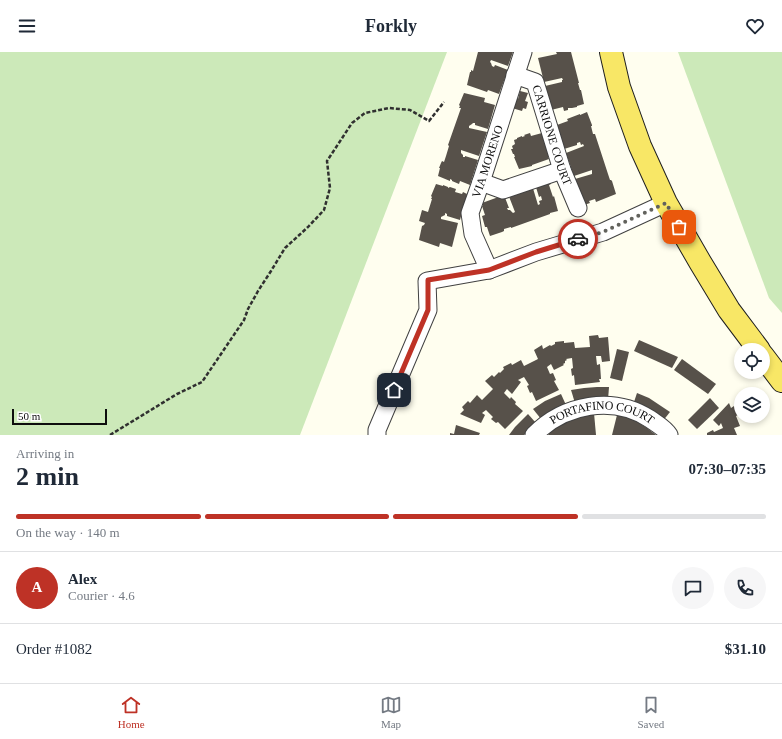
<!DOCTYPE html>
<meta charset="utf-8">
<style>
body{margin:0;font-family:"Times New Roman",serif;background:#f6f6f7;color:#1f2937;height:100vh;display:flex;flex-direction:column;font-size:15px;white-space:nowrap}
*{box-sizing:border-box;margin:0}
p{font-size:13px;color:#747a83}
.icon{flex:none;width:22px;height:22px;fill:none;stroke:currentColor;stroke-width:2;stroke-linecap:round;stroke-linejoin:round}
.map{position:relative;height:383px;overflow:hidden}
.drawer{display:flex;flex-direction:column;background:#fff;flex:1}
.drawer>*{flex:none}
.fabs{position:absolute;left:734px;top:291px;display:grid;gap:8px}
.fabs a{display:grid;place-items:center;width:36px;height:36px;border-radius:50%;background:#fff;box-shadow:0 2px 6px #0003;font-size:20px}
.scale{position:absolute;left:12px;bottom:10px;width:95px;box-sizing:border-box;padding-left:4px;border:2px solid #0e0e0e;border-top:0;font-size:11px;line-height:14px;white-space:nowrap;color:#0e0e0e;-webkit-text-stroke:3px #fff;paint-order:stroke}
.pin{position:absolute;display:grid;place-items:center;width:34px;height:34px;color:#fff;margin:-17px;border-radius:8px;box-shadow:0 2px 6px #0006}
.courier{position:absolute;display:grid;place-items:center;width:40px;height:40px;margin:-20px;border:3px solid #be3226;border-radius:50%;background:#fff;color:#222;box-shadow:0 1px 5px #0007}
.summary em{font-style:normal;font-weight:600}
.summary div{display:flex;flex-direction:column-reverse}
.summary{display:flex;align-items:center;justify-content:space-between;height:68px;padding:0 16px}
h1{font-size:26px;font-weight:600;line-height:30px}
.bar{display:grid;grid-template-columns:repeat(4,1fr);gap:6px 4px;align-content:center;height:48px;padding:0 16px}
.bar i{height:5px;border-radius:3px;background:#e0e1e3}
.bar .active{background:#be3226}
.bar p{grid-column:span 4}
.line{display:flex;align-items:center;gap:10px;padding:0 16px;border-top:1px solid #e0e1e3}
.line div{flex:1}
.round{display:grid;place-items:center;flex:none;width:42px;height:42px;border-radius:21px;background:#f6f6f7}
header{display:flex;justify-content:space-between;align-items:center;height:52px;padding:0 16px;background:#fff;font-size:18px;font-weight:600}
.tabs{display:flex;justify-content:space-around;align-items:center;height:56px;border-top:1px solid #e0e1e3;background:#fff;font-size:11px;color:#747a83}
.tabs a{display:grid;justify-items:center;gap:2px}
.tabs .active{color:#be3226}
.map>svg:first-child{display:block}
.green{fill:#cce9b9}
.building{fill:#57514a}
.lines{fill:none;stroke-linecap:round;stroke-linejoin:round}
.minor-casing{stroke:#414141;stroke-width:19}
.major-casing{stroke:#1f1f1f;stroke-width:24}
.path{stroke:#303030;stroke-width:2.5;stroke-dasharray:4 2;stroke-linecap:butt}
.minor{stroke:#fff;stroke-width:17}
.major{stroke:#f8e766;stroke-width:22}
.done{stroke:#62625d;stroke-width:4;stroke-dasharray:0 7.2}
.route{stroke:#be3226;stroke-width:5}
.labels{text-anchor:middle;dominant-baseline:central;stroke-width:4;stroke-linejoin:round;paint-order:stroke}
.street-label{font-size:12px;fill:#0e0e0e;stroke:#fff}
</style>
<header><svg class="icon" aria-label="menu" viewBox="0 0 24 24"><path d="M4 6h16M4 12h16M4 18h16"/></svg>Forkly<svg class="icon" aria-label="heart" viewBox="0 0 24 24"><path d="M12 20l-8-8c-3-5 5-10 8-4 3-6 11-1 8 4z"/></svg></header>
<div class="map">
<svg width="782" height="383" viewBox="0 0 782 383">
<rect width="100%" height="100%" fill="#fffeef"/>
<g class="green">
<polygon points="0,0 447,0 300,383 0,383"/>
<polygon points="678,0 782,0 782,261 769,246"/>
</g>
<g class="building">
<polygon points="478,0 513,0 508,14 491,8 490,10 491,11 492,14 494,15 495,13 508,18 499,42 488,38 487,40 467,33 470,20 471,20 471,18 473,19"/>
<polygon points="556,0 571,0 579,31 578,31 580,38 581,38 584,52 577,54 577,55 572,56 568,56 568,58 564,59 563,55 551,58 545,34 562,30 562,28 563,28 562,26 544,30 538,6 557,2"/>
<polygon points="520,39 528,41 525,49 528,50 526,57 523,56 522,59 512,56 515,46 518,47"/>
<polygon points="464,41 485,46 484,50 495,53 488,77 475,73 475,71 473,71 472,72 469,74 469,76 487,80 479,104 461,98 461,101 463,103 463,105 465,105 465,104 478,108 470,133 460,129 459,132 452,129 452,128 450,127 450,129 438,124 440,116 439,116 441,111 442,109 444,110 446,104 449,94 448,93 461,56 459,56 460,54 459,53"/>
<polygon points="587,60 592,73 592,74 591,74 593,82 595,82 608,122 610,128 611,128 612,129 616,142 596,150 595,147 589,149 590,151 584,153 575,127 592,122 592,118 574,124 566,101 584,94 583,92 581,93 580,90 577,91 577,93 564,97 557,73 568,69 567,67 580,62 580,63"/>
<polygon points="530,81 531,84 542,81 550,104 548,104 549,107 532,113 532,114 519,117 514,105 515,105 514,102 513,102 511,97 513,97 512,94 515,92 514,88 517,87 517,86 522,84 522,85 525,84 524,83"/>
<polygon points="549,127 551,132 549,133 553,145 554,144 558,159 550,161 550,162 511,176 511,175 504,177 504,179 502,180 490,184 487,175 485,175 482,164 485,163 482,154 483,154 482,151 504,143 509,156 507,156 508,158 510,158 513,161 515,160 508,142 532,133 538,153 540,152 539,149 542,148 541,144 539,145 535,132"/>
<polygon points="436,132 443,134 443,133 448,135 448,136 450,135 456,137 455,140 462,142 463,140 467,142 460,168 447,164 447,162 445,161 445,163 441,165 441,167 458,171 452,195 440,191 439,195 419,188 422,174 424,173 425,171 419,169 422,158 428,160 432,147 431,147 432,145 431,144"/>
<polygon points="598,283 599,286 608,285 610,309 602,310 601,304 596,304 597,313 600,312 601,327 599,327 600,330 575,333 574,323 572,324 571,317 573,316 572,306 566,307 567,308 565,309 565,311 563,312 564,313 554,318 551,312 547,315 550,322 553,321 556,328 554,329 559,338 536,349 532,340 530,341 527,334 529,333 524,325 518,328 521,330 512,342 507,337 504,341 510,347 511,345 516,350 515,352 523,359 505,377 498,370 496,371 491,367 493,365 486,358 482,361 485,363 481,371 460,362 464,358 462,355 468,349 470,351 477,343 482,348 493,337 485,329 492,323 494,325 499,320 500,321 504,317 503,315 511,311 512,313 521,308 524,314 538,307 534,298 542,293 543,297 550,293 551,294 555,292 555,290 564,289 564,291 574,290 575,296 590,295 589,284"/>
<polygon points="639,288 678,305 672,316 634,299"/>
<polygon points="617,297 629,300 622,329 610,326"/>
<polygon points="682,307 716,332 708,342 674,318"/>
<polygon points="597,335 609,335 608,348 575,351 571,338 584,336"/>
<polygon points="637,341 649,346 670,360 662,370 633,353"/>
<polygon points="561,342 566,353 541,367 533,357 545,349"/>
<polygon points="710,346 719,356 697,377 688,368"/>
<polygon points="729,351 731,356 734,354 738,363 736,364 740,374 734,376 737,383 707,383 707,381 713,378 714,380 723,376 721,371 719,374 713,368"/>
<polygon points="594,361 596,383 549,383 546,380 575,365"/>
<polygon points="528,362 536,371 524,383 509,383 515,375"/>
<polygon points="617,363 623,364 636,369 647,376 656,383 612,383"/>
<polygon points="456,373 480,381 479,383 450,383 450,381 454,382"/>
</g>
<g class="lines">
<defs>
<g id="minor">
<path id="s1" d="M515,23L535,30L562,118L578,156"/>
<polyline points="481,130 503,138 562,118"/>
<path id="s2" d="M489,218L473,182L470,161L481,130L523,0"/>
<polyline points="377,383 377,378 428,258 427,229 489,218 536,200 603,180 666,151"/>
<path id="s3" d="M534,383C564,352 613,343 650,367C657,372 665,376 669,383"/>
</g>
<g id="major">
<polyline points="611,0 619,35 640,94 666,151 700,210 729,258 759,298"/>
<polyline points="763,304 782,329"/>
</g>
</defs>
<use href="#minor" class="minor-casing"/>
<use href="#major" class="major-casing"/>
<polyline class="path" points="110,383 177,342 202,330 244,268 248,257 258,239 271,219 285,196 308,175 324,158 330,136 327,109 352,71 365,61 389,56 410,58 429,69 444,50"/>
<use href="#minor" class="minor"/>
<use href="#major" class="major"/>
</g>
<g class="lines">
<polyline class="done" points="578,187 603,180 666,151 679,175"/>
<polyline class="route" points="394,338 428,258 428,228 489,218 536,200 578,187"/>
</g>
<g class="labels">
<g class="street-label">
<text stroke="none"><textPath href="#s1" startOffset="77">CARRIONE COURT</textPath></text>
<text stroke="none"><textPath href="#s2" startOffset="115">VIA MORENO</textPath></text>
<text stroke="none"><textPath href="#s3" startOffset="76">PORTAFINO COURT</textPath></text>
</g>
</g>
</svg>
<div class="fabs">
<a><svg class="icon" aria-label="locate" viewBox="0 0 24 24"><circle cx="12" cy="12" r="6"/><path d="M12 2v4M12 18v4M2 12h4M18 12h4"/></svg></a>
<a><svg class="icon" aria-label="layers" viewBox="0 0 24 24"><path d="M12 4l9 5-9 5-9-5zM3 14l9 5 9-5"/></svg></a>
</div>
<div class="scale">50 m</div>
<div class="pin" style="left:679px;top:175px;background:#ea580c"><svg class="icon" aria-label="bag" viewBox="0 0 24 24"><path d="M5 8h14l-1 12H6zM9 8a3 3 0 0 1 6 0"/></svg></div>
<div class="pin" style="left:394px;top:338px;background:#1f2937"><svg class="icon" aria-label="home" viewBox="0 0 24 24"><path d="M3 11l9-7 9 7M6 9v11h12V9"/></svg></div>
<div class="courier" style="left:578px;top:187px"><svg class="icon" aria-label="car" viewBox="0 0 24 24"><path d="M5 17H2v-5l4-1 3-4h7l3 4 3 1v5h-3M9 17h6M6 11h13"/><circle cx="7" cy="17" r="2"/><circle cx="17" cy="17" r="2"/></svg></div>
</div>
<section class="drawer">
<div class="summary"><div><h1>2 min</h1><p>Arriving in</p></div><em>07:30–07:35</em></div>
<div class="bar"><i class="active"></i><i class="active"></i><i class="active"></i><i></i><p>On the way · 140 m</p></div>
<div class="line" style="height:72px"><b class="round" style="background:#be3226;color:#fff">A</b><div><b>Alex</b><p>Courier · 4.6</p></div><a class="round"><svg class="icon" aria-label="chat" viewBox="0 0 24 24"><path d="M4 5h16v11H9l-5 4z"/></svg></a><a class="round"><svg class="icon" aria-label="phone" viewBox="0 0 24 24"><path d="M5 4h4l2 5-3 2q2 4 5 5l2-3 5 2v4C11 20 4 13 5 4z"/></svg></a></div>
<div class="line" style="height:52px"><div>Order #1082</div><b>$31.10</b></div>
</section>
<nav class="tabs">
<a class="active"><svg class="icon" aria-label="home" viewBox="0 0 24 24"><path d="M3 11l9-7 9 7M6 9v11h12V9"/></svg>Home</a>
<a><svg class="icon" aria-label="map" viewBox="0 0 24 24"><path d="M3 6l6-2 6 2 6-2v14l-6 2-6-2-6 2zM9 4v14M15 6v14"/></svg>Map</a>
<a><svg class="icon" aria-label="saved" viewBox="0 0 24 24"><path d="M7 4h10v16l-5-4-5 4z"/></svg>Saved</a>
</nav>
